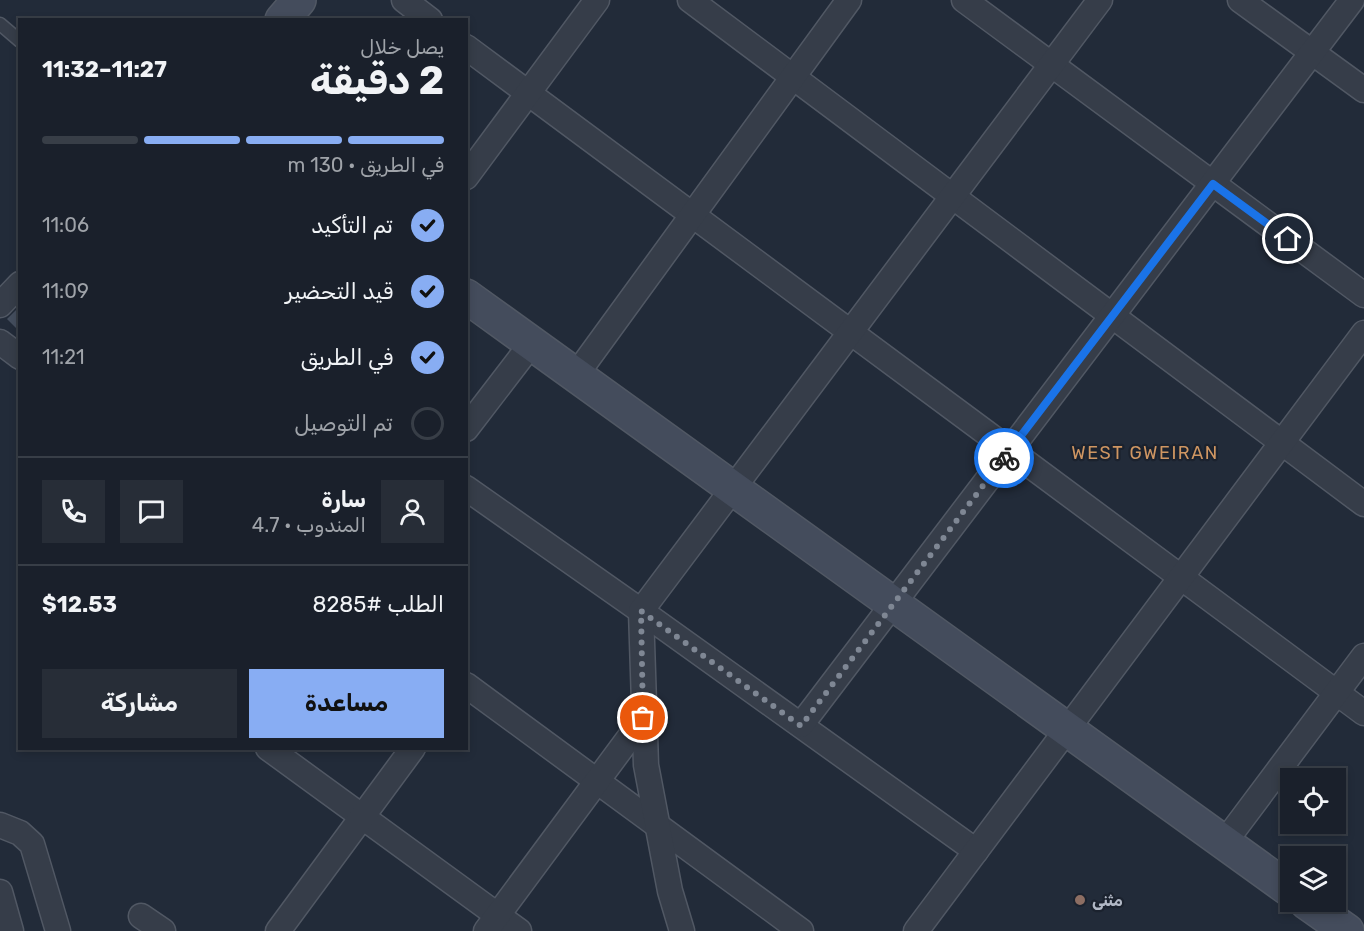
<!DOCTYPE html>
<html lang="ar">
<meta charset="utf-8">
<style>
body{margin:0;font-family:Rubik,Vazirmatn,sans-serif;background:#272d37;color:#f1f3f6;direction:rtl;height:100vh;display:flex;flex-direction:column;font-size:22px;white-space:nowrap}
*{box-sizing:border-box;margin:0}
p{font-size:20px;color:#9fa3a9}
.icon{flex:none;width:33px;height:33px;fill:none;stroke:currentColor;stroke-width:2;stroke-linecap:round;stroke-linejoin:round}
.map{position:relative;flex:1;overflow:hidden;direction:ltr}
.side{position:absolute;left:18px;top:18px;width:450px;height:732px;display:flex;flex-direction:column;background:#1a202b;border-radius:0px;box-shadow:0 3px 9px #0003,0 0 0 2px #383e47;direction:rtl}
.side>*{flex:none}
.tools{position:absolute;left:1280px;top:768px;display:grid;gap:12px}
.tools a{display:grid;place-items:center;width:66px;height:66px;border-radius:0px;background:#1a202b;box-shadow:0 3px 9px #0003,0 0 0 2px #383e47;font-size:30px}
.pin{position:absolute;display:grid;place-items:center;width:51px;height:51px;color:#fff;margin:-26px;border:3px solid #fff;border-radius:50%;box-shadow:0 2px 6px #0007}
.courier{position:absolute;display:grid;place-items:center;width:60px;height:60px;margin:-30px;border:4px solid #1a73e8;border-radius:50%;background:#fff;color:#222;box-shadow:0 2px 8px #0007}
.head em{font-style:normal;font-weight:700}
.head div{display:flex;flex-direction:column-reverse}
.head{display:flex;align-items:center;justify-content:space-between;height:102px;padding:0 24px}
h1{font-size:39px;font-weight:700;line-height:45px}
.bar{display:grid;grid-template-columns:repeat(4,1fr);gap:9px 6px;align-content:center;height:72px;padding:0 24px}
.bar i{height:8px;border-radius:4px;background:#383e47}
.bar .on{background:#88adf3}
.bar p{grid-column:span 4}
.line{display:flex;align-items:center;gap:15px;padding:0 24px;border-top:2px solid #383e47}
.line div{flex:1}
.round{display:grid;place-items:center;flex:none;width:63px;height:63px;border-radius:0px;background:#272d37}
ol{padding:0 24px;list-style:none}
li{display:flex;align-items:center;gap:18px;height:66px}
li p{margin-inline-start:auto}
li .icon{padding:6px;border-radius:50%;background:#88adf3;color:#111;stroke-width:4}
li:last-child{color:#9fa3a9}
li i{width:33px;height:33px;border:3px solid #383e47;border-radius:50%}
.button{display:flex;gap:12px;margin-top:auto;padding:12px 24px}
.button a{flex:1;height:69px;border-radius:0px;background:#88adf3;color:#111;font-size:24px;font-weight:700;line-height:69px;text-align:center}
.button a+a{background:#272d37;color:#f1f3f6}
.map>svg:first-child{display:block}
.building{fill:#444e5e}
.lines{fill:none;stroke-linecap:round;stroke-linejoin:round}
.lane-casing{stroke:#515864;stroke-width:15}
.street-casing{stroke:#515864;stroke-width:27}
.secondary-casing{stroke:#515864;stroke-width:36}
.lane{stroke:#363d49;stroke-width:12}
.street{stroke:#363d49;stroke-width:24}
.secondary{stroke:#444c5c;stroke-width:33}
.done{stroke:#7f8794;stroke-width:6;stroke-dasharray:0 10.8}
.route{stroke:#1a73e8;stroke-width:8}
.education-dot{fill:#8d6e63;stroke:#1b222e;stroke-width:2}
.labels{text-anchor:middle;dominant-baseline:central;stroke-width:4.5;stroke-linejoin:round;paint-order:stroke}
.poi-label{font-size:16px;font-weight:bold;fill:#b1b8c5;stroke:#1b222e;text-anchor:start}
.neighbourhood-label{font-size:18px;letter-spacing:1.5px;fill:#cf9662;stroke:#1b222e}
</style>
<div class="map">
<svg width="1364" height="931" viewBox="0 0 1364 931">
<rect width="100%" height="100%" fill="#222b39"/>
<polygon class="building" points="20,306 20,329 18,330 7,319"/>
<g class="lines">
<defs>
<polyline id="lane" points="0,24 20,41"/>
<g id="street">
<polyline points="404,0 430,20"/>
<polyline points="690,0 1364,504"/>
<polyline points="964,0 1364,295"/>
<polyline points="1240,0 1364,90"/>
<polyline points="466,47 1364,713"/>
<polyline points="466,177 597,0"/>
<polyline points="0,305 20,284"/>
<polyline points="0,342 20,357"/>
<polyline points="576,375 849,0"/>
<polyline points="466,429 532,343"/>
<polyline points="466,488 641,611 976,851"/>
<polyline points="466,685 801,931"/>
<polyline points="801,725 1352,0"/>
<polyline points="268,748 519,931"/>
<polyline points="0,825 20,833 32,844 58,931"/>
<polyline points="1224,843 1364,656"/>
<polyline points="0,892 11,931"/>
<polyline points="141,916 163,931"/>
<polyline points="278,931 413,748"/>
<polyline points="486,931 643,719"/>
<polyline points="682,931 670,891 646,765 641,611 1100,0"/>
<polyline points="916,931 1364,333"/>
</g>
<g id="secondary">
<polyline points="282,20 299,0"/>
<polyline points="466,296 1290,890"/>
<polyline points="1306,902 1347,931"/>
</g>
</defs>
<use href="#lane" class="lane-casing"/>
<use href="#street" class="street-casing"/>
<use href="#secondary" class="secondary-casing"/>
<use href="#lane" class="lane"/>
<use href="#street" class="street"/>
<use href="#secondary" class="secondary"/>
</g>
<g class="lines">
<polyline class="done" points="643,718 641,611 801,726 1004,458"/>
<polyline class="route" points="1004,458 1213,184 1288,239"/>
</g>
<circle class="education-dot" cx="1080" cy="900" r="6"/>
<g class="labels">
<g class="poi-label">
<text x="1092" y="900">مثنى</text>
</g>
<g class="neighbourhood-label">
<text x="1145" y="453">WEST GWEIRAN</text>
</g>
</g>
</svg>
<div class="tools">
<a><svg class="icon" aria-label="locate" viewBox="0 0 24 24"><circle cx="12" cy="12" r="6"/><path d="M12 2v4M12 18v4M2 12h4M18 12h4"/></svg></a>
<a><svg class="icon" aria-label="layers" viewBox="0 0 24 24"><path d="M12 4l9 5-9 5-9-5zM3 14l9 5 9-5"/></svg></a>
</div>
<div class="pin" style="left:643px;top:718px;background:#ea580c"><svg class="icon" aria-label="bag" viewBox="0 0 24 24"><path d="M5 8h14l-1 12H6zM9 8a3 3 0 0 1 6 0"/></svg></div>
<div class="pin" style="left:1288px;top:239px;background:#1f2937"><svg class="icon" aria-label="home" viewBox="0 0 24 24"><path d="M3 11l9-7 9 7M6 9v11h12V9"/></svg></div>
<div class="courier" style="left:1004px;top:458px"><svg class="icon" aria-label="bike" viewBox="0 0 24 24"><circle cx="6" cy="16" r="4"/><circle cx="18" cy="16" r="4"/><path d="M6 16l4-8h5l3 8M10 8l3 8H6M13 5h3"/></svg></div>
<section class="side">
<div class="head"><div><h1>2 دقيقة</h1><p>يصل خلال</p></div><em>11:27–11:32</em></div>
<div class="bar"><i class="on"></i><i class="on"></i><i class="on"></i><i></i><p>في الطريق · 130 m</p></div>
<ol>
<li><svg class="icon" aria-label="check" viewBox="0 0 24 24"><path d="M5 12l5 5 9-10"/></svg>تم التأكيد<p>11:06</p></li>
<li><svg class="icon" aria-label="check" viewBox="0 0 24 24"><path d="M5 12l5 5 9-10"/></svg>قيد التحضير<p>11:09</p></li>
<li><svg class="icon" aria-label="check" viewBox="0 0 24 24"><path d="M5 12l5 5 9-10"/></svg>في الطريق<p>11:21</p></li>
<li><i></i>تم التوصيل</li>
</ol>
<div class="line" style="height:108px"><a class="round"><svg class="icon" aria-label="person" viewBox="0 0 24 24"><circle cx="12" cy="8" r="4"/><path d="M4 21q1-7 8-7t8 7"/></svg></a><div><b>سارة</b><p>المندوب · 4.7</p></div><a class="round"><svg class="icon" aria-label="chat" viewBox="0 0 24 24"><path d="M4 5h16v11H9l-5 4z"/></svg></a><a class="round"><svg class="icon" aria-label="phone" viewBox="0 0 24 24"><path d="M5 4h4l2 5-3 2q2 4 5 5l2-3 5 2v4C11 20 4 13 5 4z"/></svg></a></div>
<div class="line" style="height:78px"><div>الطلب #8285</div><b>$12.53</b></div>
<div class="button"><a>مساعدة</a><a>مشاركة</a></div>
</section>
</div>
